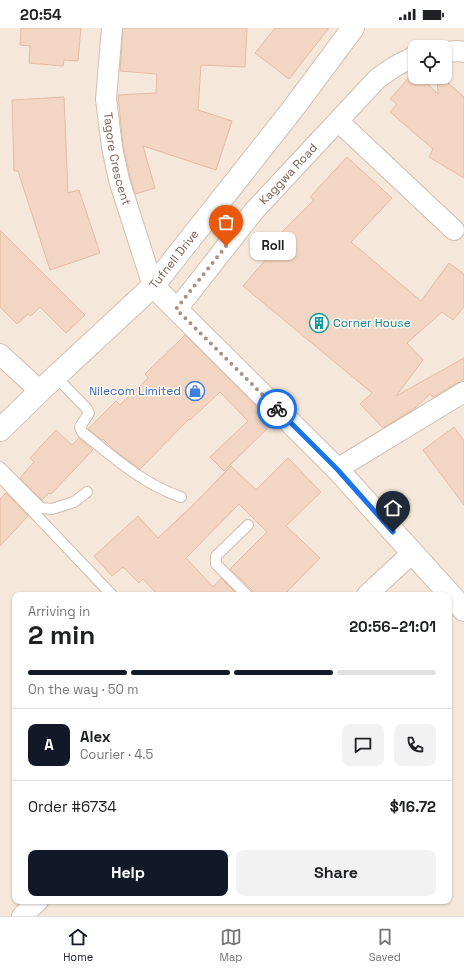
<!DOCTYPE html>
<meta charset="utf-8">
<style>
body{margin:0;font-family:"Space Grotesk",sans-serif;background:#f2f2f2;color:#202124;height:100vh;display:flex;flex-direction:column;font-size:15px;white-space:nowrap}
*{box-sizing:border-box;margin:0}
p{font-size:13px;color:#757577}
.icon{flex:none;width:22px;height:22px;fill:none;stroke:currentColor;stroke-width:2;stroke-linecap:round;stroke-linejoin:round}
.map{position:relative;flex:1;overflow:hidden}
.details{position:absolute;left:12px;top:564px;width:440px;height:312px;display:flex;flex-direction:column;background:#fff;border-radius:8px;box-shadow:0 1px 3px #0004}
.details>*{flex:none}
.controls{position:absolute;left:408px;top:12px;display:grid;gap:8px}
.controls a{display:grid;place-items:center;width:44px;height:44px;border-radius:8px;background:#fff;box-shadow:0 1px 3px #0004;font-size:20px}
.pin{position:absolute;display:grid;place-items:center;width:34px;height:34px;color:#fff;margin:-41px -17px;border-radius:50% 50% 50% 0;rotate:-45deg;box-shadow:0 0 4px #0007}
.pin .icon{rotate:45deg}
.courier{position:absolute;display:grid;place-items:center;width:40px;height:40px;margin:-20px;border:3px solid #1a73e8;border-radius:50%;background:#fff;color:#222;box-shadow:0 1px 5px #0007}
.bubble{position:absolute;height:28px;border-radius:8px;background:#fff;box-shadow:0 1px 3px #0004;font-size:13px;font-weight:800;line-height:28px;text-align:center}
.summary em{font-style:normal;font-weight:800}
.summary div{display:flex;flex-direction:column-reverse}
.summary{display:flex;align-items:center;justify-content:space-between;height:68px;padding:0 16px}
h1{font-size:26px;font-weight:800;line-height:30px}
.bar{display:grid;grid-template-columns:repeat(4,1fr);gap:6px 4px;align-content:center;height:48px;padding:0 16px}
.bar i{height:5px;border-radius:3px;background:#e0e0e0}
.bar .current{background:#111827}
.bar p{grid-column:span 4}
.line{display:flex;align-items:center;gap:10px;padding:0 16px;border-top:1px solid #e0e0e0}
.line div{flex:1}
.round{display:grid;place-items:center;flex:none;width:42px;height:42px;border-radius:8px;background:#f2f2f2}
.primary-button{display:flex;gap:8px;margin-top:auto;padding:8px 16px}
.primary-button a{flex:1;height:46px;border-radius:8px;background:#111827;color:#fff;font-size:16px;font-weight:800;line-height:46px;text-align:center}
.primary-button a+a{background:#f2f2f2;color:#202124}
.status{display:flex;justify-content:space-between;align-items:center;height:28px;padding:0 20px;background:#fff;direction:ltr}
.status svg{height:11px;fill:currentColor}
.menu{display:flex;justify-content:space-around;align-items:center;height:56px;border-top:1px solid #e0e0e0;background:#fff;font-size:11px;color:#757577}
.menu a{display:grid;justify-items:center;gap:2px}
.menu .current{color:#111827}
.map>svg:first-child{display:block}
.residential{fill:#f5e8da;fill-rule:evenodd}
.building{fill:#f3d5c3;stroke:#e6bba3}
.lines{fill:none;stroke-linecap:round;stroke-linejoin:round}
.lane-casing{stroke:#d1beb0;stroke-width:12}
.street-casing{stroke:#d1beb0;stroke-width:22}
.secondary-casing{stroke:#d6c0b0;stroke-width:24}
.lane{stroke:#fff;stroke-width:10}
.street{stroke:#fff;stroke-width:20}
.secondary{stroke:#fff;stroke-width:22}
.done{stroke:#a89285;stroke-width:4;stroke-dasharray:0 7.2}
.route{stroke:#1a73e8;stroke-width:5}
.labels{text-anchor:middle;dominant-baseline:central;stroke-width:3;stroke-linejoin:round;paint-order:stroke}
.street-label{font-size:12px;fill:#7a5c4d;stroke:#fffaf3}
.culture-label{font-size:12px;fill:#0d838f;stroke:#fffaf3;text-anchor:start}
.shop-label{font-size:12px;fill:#366cbe;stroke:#fffaf3;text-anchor:end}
</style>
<div class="status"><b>20:54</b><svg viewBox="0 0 49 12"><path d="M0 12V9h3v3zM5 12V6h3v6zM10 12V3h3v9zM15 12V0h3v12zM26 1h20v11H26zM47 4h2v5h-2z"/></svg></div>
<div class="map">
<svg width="464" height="888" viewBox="0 0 464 888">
<rect width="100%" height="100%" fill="#fdf6ec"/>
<path class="residential" d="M0,0H464V888H0ZM415,19H445V49H415ZM15,567H449V873H15Z"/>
<g class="building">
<polygon points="21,0 81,0 78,33 64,32 63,38 29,35 30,18 20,17"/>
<polygon points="123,0 247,0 245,39 201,37 198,82 232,93 216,142 143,118 155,160 135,166 130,149 123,117 118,67 156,65 157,46 120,43"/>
<polygon points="275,0 329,0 289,51 255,25"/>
<polygon points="414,44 415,49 420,49 438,66 437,49 441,49 464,69 464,150 429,129 433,121 390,84 397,76 390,71"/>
<polygon points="64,69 68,165 79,162 100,225 50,242 18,143 14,143 12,72"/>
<polygon points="347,129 392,170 351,214 421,273 449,235 464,246 464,279 453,292 442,284 407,315 423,332 396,368 464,330 464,351 433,369 430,366 415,380 383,400 360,376 372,365 243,258 273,223 268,218 314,172 310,169"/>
<polygon points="0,202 85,287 66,305 40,279 31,288 28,286 17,296 0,279"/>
<polygon points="185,307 273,395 224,443 210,429 248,393 220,364 190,392 189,391 140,441 114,422 103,411 102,412 88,401 116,373 120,377 148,350 145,346"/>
<polygon points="454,399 464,413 464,477 423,422"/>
<polygon points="56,402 72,417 79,410 93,422 51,466 49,465 42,472 20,450 34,434 30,430"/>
<polygon points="288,430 321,464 286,498 320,530 284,567 253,567 252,562 230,541 267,504 239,476 186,530 213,559 221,550 238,567 158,567 143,551 139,555 123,539 112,548 94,528 138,488 158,510 194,476 231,438 256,462"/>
<polygon points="6,465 28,488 0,518 0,471"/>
</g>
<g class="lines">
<defs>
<g id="lane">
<path d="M56,349L87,381L89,385L80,399L82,404C113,429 143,456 181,469"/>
<polyline points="0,439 41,480 52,481 74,474 87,464"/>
<polyline points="0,449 112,567"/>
<polyline points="247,567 216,536 216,528 248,497"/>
</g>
<g id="street">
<path id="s1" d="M112,0L106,71L112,119L119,152L153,258"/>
<polyline points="445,24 458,23 464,24"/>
<polyline points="338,93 454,202"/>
<path id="s2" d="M177,281L254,183L377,51L394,39L415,28"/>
<polyline points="0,326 40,363"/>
<polyline points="337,441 464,364"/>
<polyline points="367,567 412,525"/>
<polyline points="22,888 38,873"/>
</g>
<g id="secondary">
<polyline points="153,258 337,441 464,582"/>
<path id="s3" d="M0,402L40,363L153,258L292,82L353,0"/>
</g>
</defs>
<use href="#lane" class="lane-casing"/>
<use href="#street" class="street-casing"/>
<use href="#secondary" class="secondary-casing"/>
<use href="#lane" class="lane"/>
<use href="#street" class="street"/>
<use href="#secondary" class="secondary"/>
</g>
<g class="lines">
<polyline class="done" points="226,218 176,281 277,381"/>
<polyline class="route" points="277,381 337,441 393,504"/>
</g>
<defs>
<symbol id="building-ring" viewBox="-11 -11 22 22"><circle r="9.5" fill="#fffaf3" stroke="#0f9aa8" stroke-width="1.5"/><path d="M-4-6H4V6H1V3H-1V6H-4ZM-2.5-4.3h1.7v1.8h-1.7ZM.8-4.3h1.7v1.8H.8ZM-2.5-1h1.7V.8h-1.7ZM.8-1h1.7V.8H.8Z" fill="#0f9aa8"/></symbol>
<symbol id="shop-ring" viewBox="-11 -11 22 22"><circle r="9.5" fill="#fffaf3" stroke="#3f7fe0" stroke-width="1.5"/><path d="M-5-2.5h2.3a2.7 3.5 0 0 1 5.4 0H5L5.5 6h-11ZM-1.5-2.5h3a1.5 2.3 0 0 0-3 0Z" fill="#3f7fe0"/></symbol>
</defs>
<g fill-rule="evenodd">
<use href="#building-ring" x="308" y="284" width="22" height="22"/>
<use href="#shop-ring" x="184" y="352" width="22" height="22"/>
</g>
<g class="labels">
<g class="street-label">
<text stroke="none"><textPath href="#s1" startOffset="132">Tagore Crescent</textPath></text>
<text stroke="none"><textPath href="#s2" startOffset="175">Kaggwa Road</textPath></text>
<text stroke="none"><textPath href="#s3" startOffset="244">Tufnell Drive</textPath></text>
</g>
<g class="culture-label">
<text x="333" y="295">Corner House</text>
</g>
<g class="shop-label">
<text x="181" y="363">Nilecom Limited</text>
</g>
</g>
</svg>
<div class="controls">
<a><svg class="icon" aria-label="locate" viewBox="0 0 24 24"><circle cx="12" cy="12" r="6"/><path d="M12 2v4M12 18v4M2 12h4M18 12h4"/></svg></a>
</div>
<div class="pin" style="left:226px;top:218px;background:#ea580c"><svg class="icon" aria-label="bag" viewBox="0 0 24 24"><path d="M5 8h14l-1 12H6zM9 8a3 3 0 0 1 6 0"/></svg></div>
<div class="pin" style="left:393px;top:504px;background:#1f2937"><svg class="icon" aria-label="home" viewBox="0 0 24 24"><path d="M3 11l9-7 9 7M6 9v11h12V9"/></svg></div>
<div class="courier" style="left:277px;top:381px"><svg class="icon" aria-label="bike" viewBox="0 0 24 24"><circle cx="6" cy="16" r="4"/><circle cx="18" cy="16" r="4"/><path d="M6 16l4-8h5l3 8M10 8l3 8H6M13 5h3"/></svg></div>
<div class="bubble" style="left:250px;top:204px;width:46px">Roll</div>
<section class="details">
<div class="summary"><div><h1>2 min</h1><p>Arriving in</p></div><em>20:56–21:01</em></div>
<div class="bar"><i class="current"></i><i class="current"></i><i class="current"></i><i></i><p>On the way · 50 m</p></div>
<div class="line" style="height:72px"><b class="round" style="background:#111827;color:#fff">A</b><div><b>Alex</b><p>Courier · 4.5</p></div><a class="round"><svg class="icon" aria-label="chat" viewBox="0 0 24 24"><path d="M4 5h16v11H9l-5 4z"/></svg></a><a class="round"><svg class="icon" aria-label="phone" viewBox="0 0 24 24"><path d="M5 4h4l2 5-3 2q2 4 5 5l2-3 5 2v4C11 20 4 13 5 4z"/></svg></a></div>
<div class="line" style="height:52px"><div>Order #6734</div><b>$16.72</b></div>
<div class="primary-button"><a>Help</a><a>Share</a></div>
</section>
</div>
<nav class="menu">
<a class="current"><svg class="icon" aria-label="home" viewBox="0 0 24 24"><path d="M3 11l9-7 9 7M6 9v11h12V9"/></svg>Home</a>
<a><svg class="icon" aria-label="map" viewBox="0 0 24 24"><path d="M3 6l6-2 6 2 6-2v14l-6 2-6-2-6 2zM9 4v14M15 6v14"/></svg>Map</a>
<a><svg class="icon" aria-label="saved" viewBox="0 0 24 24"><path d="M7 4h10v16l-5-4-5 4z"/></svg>Saved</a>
</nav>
